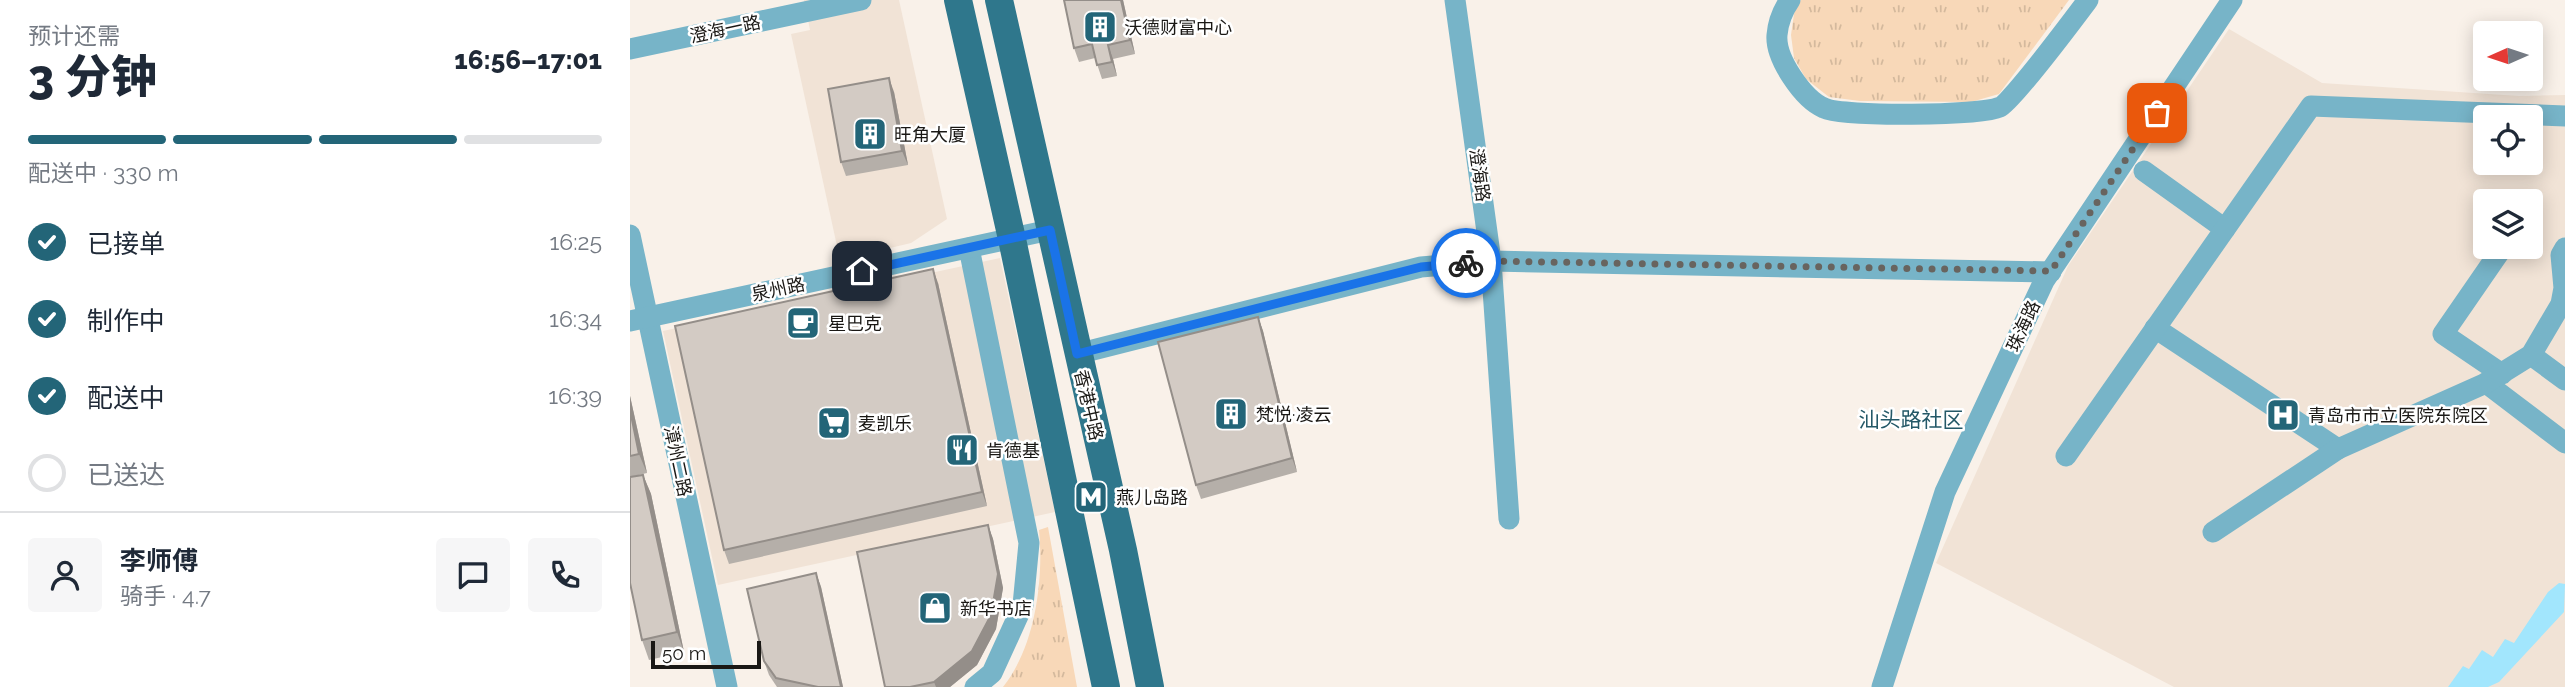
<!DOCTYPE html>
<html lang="zh">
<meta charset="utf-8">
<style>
body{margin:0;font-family:Raleway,"Noto Sans SC",sans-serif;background:#f6f6f7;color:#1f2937;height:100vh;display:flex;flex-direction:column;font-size:26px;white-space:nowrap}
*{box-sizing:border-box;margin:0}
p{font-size:23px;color:#747a83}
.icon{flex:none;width:38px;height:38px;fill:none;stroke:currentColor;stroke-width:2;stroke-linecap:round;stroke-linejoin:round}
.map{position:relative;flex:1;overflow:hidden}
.details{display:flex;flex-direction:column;background:#fff;width:630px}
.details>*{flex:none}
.needle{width:46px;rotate:267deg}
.fabs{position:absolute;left:1843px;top:21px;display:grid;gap:14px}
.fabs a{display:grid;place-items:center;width:70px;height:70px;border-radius:7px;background:#fff;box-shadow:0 4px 18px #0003;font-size:35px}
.scale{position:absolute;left:21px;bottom:18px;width:110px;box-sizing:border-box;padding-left:7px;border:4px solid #1a1815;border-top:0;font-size:19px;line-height:24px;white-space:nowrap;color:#1a1815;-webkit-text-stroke:5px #fff;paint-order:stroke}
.pin{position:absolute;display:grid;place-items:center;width:60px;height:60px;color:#fff;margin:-30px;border-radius:14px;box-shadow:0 4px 10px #0006}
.courier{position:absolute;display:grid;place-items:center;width:70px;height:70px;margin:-35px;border:5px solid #1a73e8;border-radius:50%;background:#fff;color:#222;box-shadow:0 2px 9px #0007}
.summary em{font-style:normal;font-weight:800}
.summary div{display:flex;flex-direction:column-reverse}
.summary{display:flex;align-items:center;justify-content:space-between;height:119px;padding:0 28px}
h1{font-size:46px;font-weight:800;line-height:52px}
.bar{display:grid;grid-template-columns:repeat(4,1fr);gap:10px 7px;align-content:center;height:84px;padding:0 28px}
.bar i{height:9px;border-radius:5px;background:#e0e1e3}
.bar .selected{background:#236578}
.bar p{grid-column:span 4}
.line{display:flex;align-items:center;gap:18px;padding:0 28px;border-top:2px solid #e0e1e3}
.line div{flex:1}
.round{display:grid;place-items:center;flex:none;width:74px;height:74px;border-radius:7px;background:#f6f6f7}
ol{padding:0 28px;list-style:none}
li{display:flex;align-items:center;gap:21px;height:77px}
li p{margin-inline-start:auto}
li .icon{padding:7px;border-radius:50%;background:#236578;color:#fff;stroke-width:4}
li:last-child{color:#747a83}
li i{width:38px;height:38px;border:4px solid #e0e1e3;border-radius:50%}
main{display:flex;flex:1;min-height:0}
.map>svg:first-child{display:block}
.built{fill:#f1e3d6;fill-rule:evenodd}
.grass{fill:url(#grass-tufts)}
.water{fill:#a2e6fd}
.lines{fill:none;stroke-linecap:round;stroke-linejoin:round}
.minor{stroke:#77b4c8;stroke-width:21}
.major{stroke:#2f778c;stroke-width:28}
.wall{fill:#b5afa9}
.shaded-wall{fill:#948e89}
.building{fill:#d3cbc4;stroke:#948e89;stroke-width:2}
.done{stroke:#68645f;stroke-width:7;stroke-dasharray:0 12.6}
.route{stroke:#1a73e8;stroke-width:9}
.labels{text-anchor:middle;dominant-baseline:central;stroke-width:5;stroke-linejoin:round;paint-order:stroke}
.poi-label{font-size:18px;fill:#1a1815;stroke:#fff;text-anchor:start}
.street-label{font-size:18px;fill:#1a1815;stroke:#fff}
.quarter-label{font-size:21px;fill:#245867;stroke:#fff}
</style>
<main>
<section class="details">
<div class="summary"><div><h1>3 分钟</h1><p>预计还需</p></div><em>16:56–17:01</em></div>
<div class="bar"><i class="selected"></i><i class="selected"></i><i class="selected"></i><i></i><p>配送中 · 330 m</p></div>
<ol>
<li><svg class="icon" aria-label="check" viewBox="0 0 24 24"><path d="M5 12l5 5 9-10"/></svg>已接单<p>16:25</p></li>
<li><svg class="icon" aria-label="check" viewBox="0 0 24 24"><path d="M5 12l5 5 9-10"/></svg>制作中<p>16:34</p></li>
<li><svg class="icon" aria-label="check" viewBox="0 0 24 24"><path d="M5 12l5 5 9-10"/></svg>配送中<p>16:39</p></li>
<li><i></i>已送达</li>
</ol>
<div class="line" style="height:126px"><a class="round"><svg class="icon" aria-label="person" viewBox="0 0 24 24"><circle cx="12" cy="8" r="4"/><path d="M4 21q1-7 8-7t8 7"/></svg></a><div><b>李师傅</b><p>骑手 · 4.7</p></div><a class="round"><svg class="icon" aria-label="chat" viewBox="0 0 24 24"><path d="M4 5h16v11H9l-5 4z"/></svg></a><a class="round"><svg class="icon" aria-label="phone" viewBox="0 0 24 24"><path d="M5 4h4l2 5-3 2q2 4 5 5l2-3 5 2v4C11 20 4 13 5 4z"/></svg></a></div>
</section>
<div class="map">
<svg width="1935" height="687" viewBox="0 0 1935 687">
<defs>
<pattern id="grass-tufts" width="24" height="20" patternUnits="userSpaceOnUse" patternTransform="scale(1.75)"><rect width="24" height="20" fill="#f8d8b8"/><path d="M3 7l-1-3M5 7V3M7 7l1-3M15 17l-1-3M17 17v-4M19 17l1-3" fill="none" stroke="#d4b99d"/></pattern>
</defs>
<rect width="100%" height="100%" fill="#f9f1e9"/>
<g class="built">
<polygon points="174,0 269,0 317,219 281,243 210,260 161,34 180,30"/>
<path d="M1599,29L1692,83L1889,96L1935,95V687H1544L1306,563L1438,266ZM1855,117H1900V163H1855ZM1855,201H1900V247H1855Z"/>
<polygon points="370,258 425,512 88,585 33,331"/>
</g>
<g class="grass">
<polygon points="1171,0 1439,0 1369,94 1341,102 1230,101 1199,97 1176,79 1164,58 1161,35 1165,7"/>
<path d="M418,527L447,687H373C405,647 414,580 409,530Z"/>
</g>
<polygon class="water" points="1929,583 1935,584 1934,612 1869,682 1858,687 1818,687 1833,666 1839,669 1852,650 1863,657 1875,639 1884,643 1918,592"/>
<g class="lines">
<g class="minor">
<polyline points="825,0 861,261 879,519"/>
<path d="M1160,0C1153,10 1148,23 1147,35C1145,58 1173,99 1194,108C1213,117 1350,116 1370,107C1381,103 1446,16 1458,0"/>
<polyline points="0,49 231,0"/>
<polyline points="1514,171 1595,229"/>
<polyline points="0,235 97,687"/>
<polyline points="339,248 399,543 393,605 362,673 345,687"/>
<polyline points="0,321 420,230"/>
<polyline points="1525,328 1708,449"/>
<polyline points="447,354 791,267 861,261 1421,272"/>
<polyline points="1901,355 1935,380"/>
<polyline points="1872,374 1813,334 1873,247"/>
<polyline points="1856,383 1935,443"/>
<polyline points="1436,456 1681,106 1935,116"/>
<polyline points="1583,532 1708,449 1856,383 1901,355 1931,304 1934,288 1931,255 1935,248"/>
<polyline points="1252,687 1315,492 1414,281 1602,0"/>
</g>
<g class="major">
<polyline points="328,0 382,239 476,687"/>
<polyline points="369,0 493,550 520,687"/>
</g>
</g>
<g class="wall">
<polygon points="493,0 505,54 483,59 487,76 472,79 465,58 449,62 444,48"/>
<polygon points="264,92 278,165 216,176 211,162"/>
<polygon points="308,283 357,506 99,564 94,550"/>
<polygon points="628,317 633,331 667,472 571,499 566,485"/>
<polygon points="0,396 17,473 0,477"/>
<polygon points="13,475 21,494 54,652 19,660 12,640"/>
<polygon points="358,525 363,539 373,588 366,629 347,665 320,687 255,687"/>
<polygon points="186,573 191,587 213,687 147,687 139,675 134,661"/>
</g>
<g class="shaded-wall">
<polygon points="491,0 493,0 505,54 500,40"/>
<polygon points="478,45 483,59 487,76 482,62"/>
<polygon points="259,78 264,92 278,165 272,151"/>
<polygon points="303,269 308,283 357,506 352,492"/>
<polygon points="628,317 633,331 667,472 662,458"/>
<polygon points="0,396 17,473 9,454 0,410"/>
<polygon points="13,475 21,494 54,652 47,632"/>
<polygon points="358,525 363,539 373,588 366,629 347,665 320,687 306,687 304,682"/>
<polygon points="186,573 191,587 213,687 211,687"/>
</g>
<g class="building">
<polygon points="434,0 491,0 500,40 478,45 482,62 467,65 462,44 444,48"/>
<polygon points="259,78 272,151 211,162 198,89"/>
<polygon points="303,269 352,492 94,550 45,326"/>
<polygon points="628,317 662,458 566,485 528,342"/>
<polygon points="0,410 9,454 0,456"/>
<polygon points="13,475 47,632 12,640 0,583 0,477"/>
<polygon points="358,525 368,574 361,615 342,651 304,682 280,687 255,687 227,552"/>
<polygon points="186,573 211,687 188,687 146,678 134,661 117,589"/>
</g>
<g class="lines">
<polyline class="done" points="836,263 861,261 1421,271 1527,113"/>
<polyline class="route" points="232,271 420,230 447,354 791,267 836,263"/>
</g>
<defs>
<symbol id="building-square" viewBox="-11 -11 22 22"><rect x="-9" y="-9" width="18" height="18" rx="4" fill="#236578" stroke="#fff"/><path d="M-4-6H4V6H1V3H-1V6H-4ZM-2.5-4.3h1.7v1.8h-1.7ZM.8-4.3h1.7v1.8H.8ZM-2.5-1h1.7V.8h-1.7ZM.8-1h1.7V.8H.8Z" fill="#fff"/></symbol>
<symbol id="cafe-square" viewBox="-11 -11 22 22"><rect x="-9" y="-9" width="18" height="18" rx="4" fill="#236578" stroke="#fff"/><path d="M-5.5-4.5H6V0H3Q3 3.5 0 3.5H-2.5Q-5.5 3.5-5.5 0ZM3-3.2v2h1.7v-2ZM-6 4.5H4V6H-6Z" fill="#fff"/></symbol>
<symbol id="hospital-square" viewBox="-11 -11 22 22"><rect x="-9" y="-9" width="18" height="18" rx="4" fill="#236578" stroke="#fff"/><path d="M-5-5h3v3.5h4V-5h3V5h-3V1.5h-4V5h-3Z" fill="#fff"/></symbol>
<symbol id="supermarket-square" viewBox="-11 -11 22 22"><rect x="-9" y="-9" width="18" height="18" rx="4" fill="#236578" stroke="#fff"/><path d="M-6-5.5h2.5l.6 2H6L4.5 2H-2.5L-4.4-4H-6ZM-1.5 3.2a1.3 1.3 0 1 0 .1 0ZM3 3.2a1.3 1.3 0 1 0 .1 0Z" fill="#fff"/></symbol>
<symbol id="restaurant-square" viewBox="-11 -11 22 22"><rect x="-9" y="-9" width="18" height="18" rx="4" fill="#236578" stroke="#fff"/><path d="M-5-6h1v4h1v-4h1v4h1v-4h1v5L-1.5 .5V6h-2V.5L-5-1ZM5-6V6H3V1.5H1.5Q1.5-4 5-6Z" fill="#fff"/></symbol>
<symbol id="metro-square" viewBox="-11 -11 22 22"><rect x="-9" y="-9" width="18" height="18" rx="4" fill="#236578" stroke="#fff"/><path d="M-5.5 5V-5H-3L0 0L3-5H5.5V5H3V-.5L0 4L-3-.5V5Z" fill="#fff"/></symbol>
<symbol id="shop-square" viewBox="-11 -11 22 22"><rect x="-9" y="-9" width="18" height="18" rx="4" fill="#236578" stroke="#fff"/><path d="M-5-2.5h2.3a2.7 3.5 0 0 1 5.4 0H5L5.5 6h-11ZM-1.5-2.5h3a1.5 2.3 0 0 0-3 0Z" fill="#fff"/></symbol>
</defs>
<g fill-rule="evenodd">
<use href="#building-square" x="451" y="8" width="38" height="38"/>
<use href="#building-square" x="221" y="115" width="38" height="38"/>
<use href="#cafe-square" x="154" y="304" width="38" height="38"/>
<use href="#building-square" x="582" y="395" width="38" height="38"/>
<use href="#hospital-square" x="1634" y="396" width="38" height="38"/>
<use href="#supermarket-square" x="185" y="404" width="38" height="38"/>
<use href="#restaurant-square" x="313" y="431" width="38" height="38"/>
<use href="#metro-square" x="442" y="478" width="38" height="38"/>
<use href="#shop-square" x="286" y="589" width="38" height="38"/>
</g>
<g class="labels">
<g class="poi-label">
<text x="494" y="27">沃德财富中心</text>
<text x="264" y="134">旺角大厦</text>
<text x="198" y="323">星巴克</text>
<text x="626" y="414">梵悦·凌云</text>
<text x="1678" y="415">青岛市市立医院东院区</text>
<text x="228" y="423">麦凯乐</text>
<text x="356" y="450">肯德基</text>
<text x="486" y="497">燕儿岛路</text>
<text x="330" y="608">新华书店</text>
</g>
<g class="street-label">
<text transform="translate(95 29) rotate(-12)">澄海一路</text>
<text transform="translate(850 175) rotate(82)">澄海路</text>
<text transform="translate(148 289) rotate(-12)">泉州路</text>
<text transform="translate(1393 326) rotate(-65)">珠海路</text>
<text transform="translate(459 405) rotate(77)">香港中路</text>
<text transform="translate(48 461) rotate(78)">漳州二路</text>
</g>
<g class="quarter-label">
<text x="1281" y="419">汕头路社区</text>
</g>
</g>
</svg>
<div class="fabs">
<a><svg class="needle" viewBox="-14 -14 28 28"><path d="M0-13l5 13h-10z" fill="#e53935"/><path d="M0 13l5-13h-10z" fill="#747a83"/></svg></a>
<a><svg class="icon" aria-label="locate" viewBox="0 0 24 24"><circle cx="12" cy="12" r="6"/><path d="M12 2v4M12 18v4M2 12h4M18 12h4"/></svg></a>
<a><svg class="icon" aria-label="layers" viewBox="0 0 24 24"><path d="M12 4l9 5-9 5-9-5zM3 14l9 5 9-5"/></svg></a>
</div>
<div class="scale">50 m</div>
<div class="pin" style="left:1527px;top:113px;background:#ea580c"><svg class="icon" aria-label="bag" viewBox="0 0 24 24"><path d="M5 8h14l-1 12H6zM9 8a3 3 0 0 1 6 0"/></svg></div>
<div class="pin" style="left:232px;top:271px;background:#1f2937"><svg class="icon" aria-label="home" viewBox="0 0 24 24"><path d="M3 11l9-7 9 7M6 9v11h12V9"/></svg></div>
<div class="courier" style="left:836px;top:263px"><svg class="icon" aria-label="bike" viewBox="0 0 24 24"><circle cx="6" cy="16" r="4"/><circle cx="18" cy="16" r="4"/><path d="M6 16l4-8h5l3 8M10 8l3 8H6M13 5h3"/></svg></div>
</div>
</main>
